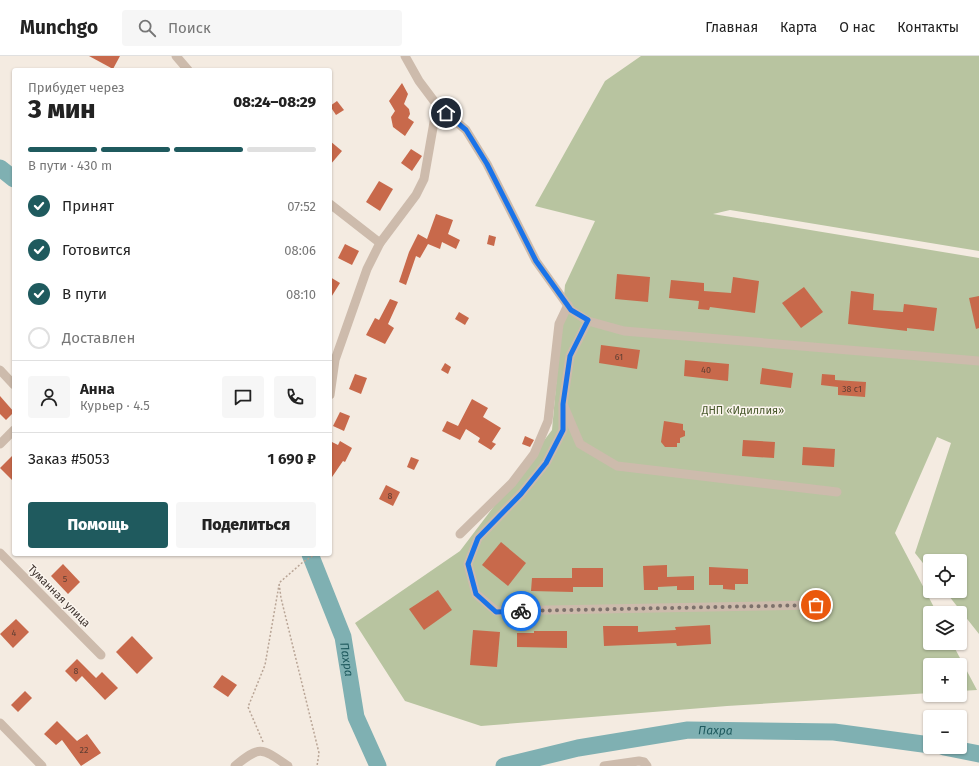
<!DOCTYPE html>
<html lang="ru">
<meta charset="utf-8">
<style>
body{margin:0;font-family:"Fira Sans",sans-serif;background:#f6f6f6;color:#222;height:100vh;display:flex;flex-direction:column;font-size:15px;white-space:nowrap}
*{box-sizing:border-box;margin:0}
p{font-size:13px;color:#767676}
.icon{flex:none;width:22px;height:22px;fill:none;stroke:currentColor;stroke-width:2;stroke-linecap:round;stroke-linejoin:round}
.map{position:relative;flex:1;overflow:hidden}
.sheet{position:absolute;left:12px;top:12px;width:320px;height:488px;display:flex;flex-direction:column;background:#fff;border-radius:4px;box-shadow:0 1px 3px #0004}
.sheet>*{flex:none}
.tools{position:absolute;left:923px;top:498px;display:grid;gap:8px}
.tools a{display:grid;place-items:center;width:44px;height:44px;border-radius:4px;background:#fff;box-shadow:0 1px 3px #0004;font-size:20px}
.pin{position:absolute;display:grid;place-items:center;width:34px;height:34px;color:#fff;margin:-17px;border:2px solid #fff;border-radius:50%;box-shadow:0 1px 4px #0007}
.courier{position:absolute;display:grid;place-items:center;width:40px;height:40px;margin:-20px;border:3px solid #1a73e8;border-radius:50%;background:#fff;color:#222;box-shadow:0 1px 5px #0007}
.overview em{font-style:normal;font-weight:800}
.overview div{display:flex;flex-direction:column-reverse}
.overview{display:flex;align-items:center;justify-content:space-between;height:68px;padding:0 16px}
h1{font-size:26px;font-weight:800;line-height:30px}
.bar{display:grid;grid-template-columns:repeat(4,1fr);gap:6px 4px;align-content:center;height:48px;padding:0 16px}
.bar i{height:5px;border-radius:3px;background:#e0e0e0}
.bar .active{background:#1f5a5e}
.bar p{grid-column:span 4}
.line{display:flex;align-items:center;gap:10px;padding:0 16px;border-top:1px solid #e0e0e0}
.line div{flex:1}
.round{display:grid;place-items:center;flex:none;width:42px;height:42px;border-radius:4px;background:#f6f6f6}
ol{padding:0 16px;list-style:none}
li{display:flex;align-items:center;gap:12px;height:44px}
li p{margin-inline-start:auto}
li .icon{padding:4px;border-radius:50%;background:#1f5a5e;color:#fff;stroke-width:4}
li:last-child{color:#767676}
li i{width:22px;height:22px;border:2px solid #e0e0e0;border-radius:50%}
.cta{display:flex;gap:8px;margin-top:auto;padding:8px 16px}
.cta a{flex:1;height:46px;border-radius:4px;background:#1f5a5e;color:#fff;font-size:16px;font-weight:800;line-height:46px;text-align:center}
.cta a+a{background:#f6f6f6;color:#222}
header{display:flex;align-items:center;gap:24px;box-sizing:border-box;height:56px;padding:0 20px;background:#fff;border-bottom:1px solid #e0e0e0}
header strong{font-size:19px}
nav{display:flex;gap:22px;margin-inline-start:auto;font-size:14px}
.search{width:280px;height:36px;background:#f6f6f6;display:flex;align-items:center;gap:10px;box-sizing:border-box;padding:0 14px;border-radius:4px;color:#767676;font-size:15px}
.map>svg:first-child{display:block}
.green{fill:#b8c4a0}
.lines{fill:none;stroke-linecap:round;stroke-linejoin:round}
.river{stroke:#7fb0b2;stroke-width:17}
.building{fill:#c8694b}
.path{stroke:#b9a596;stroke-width:1.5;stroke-dasharray:2 2;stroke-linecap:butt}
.minor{stroke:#cdbbac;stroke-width:9}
.done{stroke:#7c716b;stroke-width:4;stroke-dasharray:0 7.2}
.route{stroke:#1a73e8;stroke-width:5}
.labels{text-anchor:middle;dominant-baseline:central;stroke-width:3;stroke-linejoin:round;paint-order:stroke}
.number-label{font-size:9px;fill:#5e3e33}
.park-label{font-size:11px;fill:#4a5a2e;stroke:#fbf5ee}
.street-label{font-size:11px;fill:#3b302b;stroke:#fbf5ee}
.water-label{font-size:12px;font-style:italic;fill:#1f5a5e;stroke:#fbf5ee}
</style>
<header>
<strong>Munchgo</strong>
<div class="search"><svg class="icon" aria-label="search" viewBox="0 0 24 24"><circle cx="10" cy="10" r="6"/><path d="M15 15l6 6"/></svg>Поиск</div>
<nav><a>Главная</a><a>Карта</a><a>О нас</a><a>Контакты</a></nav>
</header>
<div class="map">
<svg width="979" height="710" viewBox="0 0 979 710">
<rect width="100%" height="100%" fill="#f4ebe1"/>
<polygon class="green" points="641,0 979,0 979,195 730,154 713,158 979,202 979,578 945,535 960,535 960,505 930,505 930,516 915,497 951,387 937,381 895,477 937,557 930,557 930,587 952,587 977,634 960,635 960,609 930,609 930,637 727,650 481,670 405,645 355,567 460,495 552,374 565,229 595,165 535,150 605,25"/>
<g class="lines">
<g class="river">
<polyline points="0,112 14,123"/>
<path id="s1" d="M310,498L343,581L356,661L378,710"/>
<polyline points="944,691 979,698"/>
<path id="s2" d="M504,710L578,692L688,674L834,676L930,689"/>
</g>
</g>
<g class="building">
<polygon points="89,0 120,0 113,13"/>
<polygon points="402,27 408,38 404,48 409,53 410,58 408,62 414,66 405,80 393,71 391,61 395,55 389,45"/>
<polygon points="337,45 344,54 336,59 330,50"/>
<polygon points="330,85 342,95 330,109"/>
<polygon points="411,93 422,100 412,115 401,107"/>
<polygon points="379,125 393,133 380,155 366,146"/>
<polygon points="436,158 453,164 448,178 460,184 456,193 442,186 440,193 428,188 420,202 416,200 406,229 399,226 409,196 418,178 427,183"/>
<polygon points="489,179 496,181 494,190 487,188"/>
<polygon points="345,188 359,195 352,209 338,202"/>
<polygon points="617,218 650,221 648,246 615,243"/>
<polygon points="330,221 340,227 330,243"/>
<polygon points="733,221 759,225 755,257 710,251 709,254 698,253 699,245 669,242 671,224 704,227 704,235 731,237"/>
<polygon points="804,231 823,256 801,272 782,247"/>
<polygon points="851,235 874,238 873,254 903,256 904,248 937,252 934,275 907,272 907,275 848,268"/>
<polygon points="979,240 979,272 976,273 969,242"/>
<polygon points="390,243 398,246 388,268 394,272 385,288 366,279 375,262 379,264"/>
<polygon points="459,256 469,262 465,269 455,263"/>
<polygon points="601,289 640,294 637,313 599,307"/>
<polygon points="685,304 729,308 728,325 684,320"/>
<polygon points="445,307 451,311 448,318 441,314"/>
<polygon points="762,312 793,317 791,332 760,328"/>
<polygon points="355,318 367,322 361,338 349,333"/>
<polygon points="822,318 835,319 835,324 866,326 865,341 838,339 838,331 821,329"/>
<polygon points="0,340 14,356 6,364 0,358"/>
<polygon points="472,343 488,352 483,361 501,372 492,386 496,388 491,394 478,386 480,382 466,373 460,384 442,375 447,365 458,370"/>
<polygon points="340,356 350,360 344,375 333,370"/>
<polygon points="664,365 683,368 683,374 685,375 685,380 680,382 680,387 677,387 677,391 665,391 661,386"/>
<polygon points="525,380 534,384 530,391 522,388"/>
<polygon points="743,384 775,386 774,402 742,400"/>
<polygon points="340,385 352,392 345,406 343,405 330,424 330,390 332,386 338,389"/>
<polygon points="803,391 835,393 834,411 802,409"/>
<polygon points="14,398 14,426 0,412"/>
<polygon points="411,401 419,404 414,414 407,411"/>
<polygon points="386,429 400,436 393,450 379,443"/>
<polygon points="501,486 526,507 508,530 482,509"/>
<polygon points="63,508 80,526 68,538 51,520"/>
<polygon points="667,509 667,521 694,520 694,534 677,534 677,530 658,531 658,534 644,534 643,510"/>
<polygon points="709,511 748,513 748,528 735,528 735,534 723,533 723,529 709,529"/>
<polygon points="572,512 603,512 603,531 573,531 573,536 531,535 532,522 572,522"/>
<polygon points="438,534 452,554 424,574 409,553"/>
<polygon points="16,563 29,576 13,592 0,578"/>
<polygon points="710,569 711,588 677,590 676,587 604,590 603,570 638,570 638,576 676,574 675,571"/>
<polygon points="473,574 500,576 497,611 470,609"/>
<polygon points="534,575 567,575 567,592 517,591 517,577 534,577"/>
<polygon points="132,580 153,602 137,618 116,596"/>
<polygon points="77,603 96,622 102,616 118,632 105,644 82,620 76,626 65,615"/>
<polygon points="222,619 237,629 228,641 213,631"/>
<polygon points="25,635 32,642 18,656 11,649"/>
<polygon points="57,665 77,685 87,678 101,697 81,710 62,684 56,689 44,678"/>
</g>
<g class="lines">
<g class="path">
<polyline points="316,498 303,506 279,527 281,542 319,697 317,710"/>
<polyline points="263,686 248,651 265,609 279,529"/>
</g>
<g class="minor">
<polyline points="176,0 188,14"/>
<polyline points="405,0 419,25 437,49 466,74 487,108 536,205 571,254 588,265 624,275 979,305"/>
<polyline points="330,148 380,187"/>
<polyline points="588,265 570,300 563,348 580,388 617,410 837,436"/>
<polyline points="0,314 14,329"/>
<polyline points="330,339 335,304 367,213 380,187 416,139 424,123 437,49"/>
<polyline points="563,348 563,374 546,407 521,438 478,482 468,508 476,538 496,555 816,549"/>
<polyline points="0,388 14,374"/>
<polyline points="460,478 512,427 534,398 548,365 559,268 568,249"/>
<polyline points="0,497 101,599"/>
<polyline points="0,667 42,710"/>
<path d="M235,710C260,689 262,692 288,710"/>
<polyline points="604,710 639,705 644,706 647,710"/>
</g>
</g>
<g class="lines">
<polyline class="done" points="521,555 816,549"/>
<polyline class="route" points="446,57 466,74 487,108 536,205 571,254 588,264 570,300 563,348 563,374 546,407 521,438 478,482 468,508 476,538 496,556 521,555"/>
</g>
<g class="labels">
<g class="number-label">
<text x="619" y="301">61</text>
<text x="706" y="314">40</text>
<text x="852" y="333">38 с1</text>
<text x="390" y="440">8</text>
<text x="65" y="523">5</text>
<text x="14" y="577">4</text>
<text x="76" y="615">8</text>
<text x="84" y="694">22</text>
</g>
<g class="park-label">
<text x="743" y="354">ДНП «Идиллия»</text>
</g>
<g class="street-label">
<text transform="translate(59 540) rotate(45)">Туманная улица</text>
</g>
<g class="water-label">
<text stroke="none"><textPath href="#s1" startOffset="112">Пахра</textPath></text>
<text stroke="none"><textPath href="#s2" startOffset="215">Пахра</textPath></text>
</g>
</g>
</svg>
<div class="tools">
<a><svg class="icon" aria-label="locate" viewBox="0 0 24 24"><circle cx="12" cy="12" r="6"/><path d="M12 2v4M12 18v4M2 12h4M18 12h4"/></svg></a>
<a><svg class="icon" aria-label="layers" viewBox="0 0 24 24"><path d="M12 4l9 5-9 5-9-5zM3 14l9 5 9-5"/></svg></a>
<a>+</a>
<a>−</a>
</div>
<div class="pin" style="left:816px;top:549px;background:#ea580c"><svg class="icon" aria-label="bag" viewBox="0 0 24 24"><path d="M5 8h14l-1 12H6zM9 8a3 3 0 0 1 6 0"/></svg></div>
<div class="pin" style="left:446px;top:57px;background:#1f2937"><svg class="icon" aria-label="home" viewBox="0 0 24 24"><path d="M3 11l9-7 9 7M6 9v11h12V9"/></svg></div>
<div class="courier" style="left:521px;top:555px"><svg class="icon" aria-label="bike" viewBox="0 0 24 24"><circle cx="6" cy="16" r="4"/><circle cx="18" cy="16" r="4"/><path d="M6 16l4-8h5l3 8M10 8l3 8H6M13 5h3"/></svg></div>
<section class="sheet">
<div class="overview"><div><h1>3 мин</h1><p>Прибудет через</p></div><em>08:24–08:29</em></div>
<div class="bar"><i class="active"></i><i class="active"></i><i class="active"></i><i></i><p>В пути · 430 m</p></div>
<ol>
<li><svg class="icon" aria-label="check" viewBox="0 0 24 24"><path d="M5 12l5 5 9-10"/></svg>Принят<p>07:52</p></li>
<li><svg class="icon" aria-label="check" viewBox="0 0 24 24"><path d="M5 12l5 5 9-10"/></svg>Готовится<p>08:06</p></li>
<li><svg class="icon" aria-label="check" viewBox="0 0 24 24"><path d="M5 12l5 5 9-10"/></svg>В пути<p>08:10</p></li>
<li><i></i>Доставлен</li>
</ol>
<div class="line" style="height:72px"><a class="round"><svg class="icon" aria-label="person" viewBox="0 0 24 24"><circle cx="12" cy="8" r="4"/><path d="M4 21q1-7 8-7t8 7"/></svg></a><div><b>Анна</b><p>Курьер · 4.5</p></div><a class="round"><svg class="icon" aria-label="chat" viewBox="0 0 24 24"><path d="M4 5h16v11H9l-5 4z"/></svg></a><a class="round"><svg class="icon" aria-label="phone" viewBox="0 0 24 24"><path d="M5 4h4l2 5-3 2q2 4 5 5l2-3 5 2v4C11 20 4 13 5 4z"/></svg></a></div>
<div class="line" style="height:52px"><div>Заказ #5053</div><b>1 690 ₽</b></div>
<div class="cta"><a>Помощь</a><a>Поделиться</a></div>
</section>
</div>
